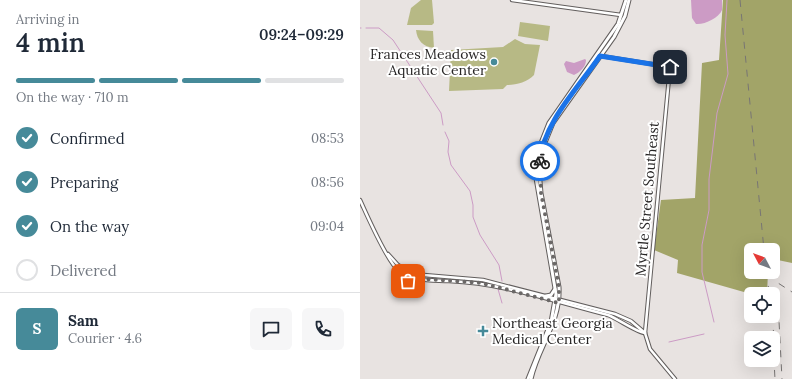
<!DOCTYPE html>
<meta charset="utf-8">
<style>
body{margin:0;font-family:Lora,serif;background:#f6f6f7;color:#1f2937;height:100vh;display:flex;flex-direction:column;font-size:15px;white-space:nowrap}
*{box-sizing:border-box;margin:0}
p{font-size:13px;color:#747a83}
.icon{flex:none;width:22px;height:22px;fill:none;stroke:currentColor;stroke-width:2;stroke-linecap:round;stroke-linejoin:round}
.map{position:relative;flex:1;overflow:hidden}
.sheet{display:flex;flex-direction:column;background:#fff;width:360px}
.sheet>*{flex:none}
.needle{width:26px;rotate:311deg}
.fabs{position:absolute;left:384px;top:243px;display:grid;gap:8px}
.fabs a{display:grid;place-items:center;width:36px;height:36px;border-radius:6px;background:#fff;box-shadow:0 4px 16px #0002;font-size:20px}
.pin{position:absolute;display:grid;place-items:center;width:34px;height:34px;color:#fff;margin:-17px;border-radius:8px;box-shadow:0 2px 6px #0006}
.courier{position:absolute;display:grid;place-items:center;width:40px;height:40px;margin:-20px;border:3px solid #1a73e8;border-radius:50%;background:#fff;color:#222;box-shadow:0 1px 5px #0007}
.head em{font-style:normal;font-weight:600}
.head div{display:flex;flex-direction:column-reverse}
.head{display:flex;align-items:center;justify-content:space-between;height:68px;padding:0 16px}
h1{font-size:26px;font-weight:600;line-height:30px}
.bar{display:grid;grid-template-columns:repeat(4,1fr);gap:6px 4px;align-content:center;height:48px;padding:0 16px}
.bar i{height:5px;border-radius:3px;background:#e0e1e3}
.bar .selected{background:#468a99}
.bar p{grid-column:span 4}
.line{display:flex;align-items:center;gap:10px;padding:0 16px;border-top:1px solid #e0e1e3}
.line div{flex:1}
.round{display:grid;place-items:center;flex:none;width:42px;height:42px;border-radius:6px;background:#f6f6f7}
ol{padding:0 16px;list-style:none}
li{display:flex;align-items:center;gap:12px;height:44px}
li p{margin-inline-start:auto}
li .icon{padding:4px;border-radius:50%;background:#468a99;color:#fff;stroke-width:4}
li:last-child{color:#747a83}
li i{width:22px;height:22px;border:2px solid #e0e1e3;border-radius:50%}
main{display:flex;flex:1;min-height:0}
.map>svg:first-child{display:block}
.green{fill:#b7b985}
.forest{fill:#a2a468}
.water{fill:#cc9bc5}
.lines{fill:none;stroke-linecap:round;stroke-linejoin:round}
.stream{stroke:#cc9bc5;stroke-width:1}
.secondary-casing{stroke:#625e5d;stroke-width:4.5}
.primary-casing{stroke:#625e5d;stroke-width:5}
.secondary{stroke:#fff;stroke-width:2.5}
.primary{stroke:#fff;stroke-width:3}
.rail{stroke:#787574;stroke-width:1;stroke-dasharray:7 7;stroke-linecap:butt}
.done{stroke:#6b6867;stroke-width:4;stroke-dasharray:0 7.2}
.route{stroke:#1a73e8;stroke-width:5}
.poi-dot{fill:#468a99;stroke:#fff;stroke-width:1.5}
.labels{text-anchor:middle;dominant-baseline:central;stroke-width:4;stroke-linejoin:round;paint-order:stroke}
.poi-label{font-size:14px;fill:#272525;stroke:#fff;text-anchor:end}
.street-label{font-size:14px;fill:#272525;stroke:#fff}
</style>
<main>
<section class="sheet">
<div class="head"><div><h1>4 min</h1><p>Arriving in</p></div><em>09:24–09:29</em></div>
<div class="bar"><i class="selected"></i><i class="selected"></i><i class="selected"></i><i></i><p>On the way · 710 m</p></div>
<ol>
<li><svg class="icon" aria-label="check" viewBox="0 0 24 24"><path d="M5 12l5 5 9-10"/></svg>Confirmed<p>08:53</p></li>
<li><svg class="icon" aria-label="check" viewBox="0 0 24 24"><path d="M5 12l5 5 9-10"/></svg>Preparing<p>08:56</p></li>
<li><svg class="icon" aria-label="check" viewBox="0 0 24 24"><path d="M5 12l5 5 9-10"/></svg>On the way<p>09:04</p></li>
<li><i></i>Delivered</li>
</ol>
<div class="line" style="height:72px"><b class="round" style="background:#468a99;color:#fff">S</b><div><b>Sam</b><p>Courier · 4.6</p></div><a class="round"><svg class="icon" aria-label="chat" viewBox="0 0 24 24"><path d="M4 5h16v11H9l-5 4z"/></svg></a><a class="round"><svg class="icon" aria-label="phone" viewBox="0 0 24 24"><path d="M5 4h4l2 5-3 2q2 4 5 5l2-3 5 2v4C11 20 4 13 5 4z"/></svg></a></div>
</section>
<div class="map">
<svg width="432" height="379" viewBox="0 0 432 379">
<rect width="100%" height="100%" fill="#e8e3e1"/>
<g class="green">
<polygon points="61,0 72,0 74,23 72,25 47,25 51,8"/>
<polygon points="160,22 190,26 188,41 158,36"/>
<path d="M56,30L73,31L74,48C63,47 57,40 56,30Z"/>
<path d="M155,39L165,44L180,45L174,75C168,82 156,85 147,85L143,89L89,91L91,50L143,47Z"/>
</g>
<polygon class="forest" points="363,0 432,0 432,263 413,259 413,250 391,250 391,272 408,272 407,294 391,294 317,273 318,260 294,250 301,200 335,198 342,63 359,60"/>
<g class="water">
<path d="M331,0H362V10C359,18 344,25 336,24L332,18Z"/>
<path d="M225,59L226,60C226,67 220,72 214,75L207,72L204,64L206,61L214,63Z"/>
</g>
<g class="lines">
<g class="stream">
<polyline points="0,28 1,28"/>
<polyline points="6,28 19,28 33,40 81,113 83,125"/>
<polyline points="85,132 89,141 88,152 91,165 110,191 113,205 113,217 120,235 139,265 142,281"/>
<polyline points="138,289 142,303"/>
<polyline points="354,322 342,272 342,245 349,210 349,179 357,113 368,74 365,35 367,0"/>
<polyline points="309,342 344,334"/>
</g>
<defs>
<g id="secondary">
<polyline points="152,0 261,15"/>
<polyline points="241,56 310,67 285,333 290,349 315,379"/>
<path d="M0,200C7,215 27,262 39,271C53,282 72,280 89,281C143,283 196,302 248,315C258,319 278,333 285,333"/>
<polyline points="28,254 38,265 52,274 123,280 255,314 271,321 285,333"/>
<polyline points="39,273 44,281"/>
<polyline points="46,282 52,278"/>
</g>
<g id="primary">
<polyline points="186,296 191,295 195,289"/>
<polyline points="168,379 191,322 196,294 176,178 179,148 189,123 258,24 266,0"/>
<path d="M171,379C178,347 201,322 199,287L181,193L179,170L182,150L193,123L254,37L265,16L269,0"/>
</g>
</defs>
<use href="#secondary" class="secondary-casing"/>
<use href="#primary" class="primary-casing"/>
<use href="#secondary" class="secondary"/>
<use href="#primary" class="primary"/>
<g class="rail">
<polyline points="380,0 404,250"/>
<polyline points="407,272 409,294"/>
<polyline points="411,272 418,283 432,292"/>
<polyline points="413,295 419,321 422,379"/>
<polyline points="412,316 414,337"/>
<polyline points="413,342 415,379"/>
</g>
</g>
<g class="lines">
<polyline class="done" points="48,281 52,278 121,283 199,303 199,287 181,193 180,161"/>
<path class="route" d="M180,161C183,123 219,87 240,56L310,67"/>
</g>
<g class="poi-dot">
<circle cx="134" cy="62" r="4"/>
<path d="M121 325h4v4h4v4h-4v4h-4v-4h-4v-4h4z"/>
</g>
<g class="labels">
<g class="poi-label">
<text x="126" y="54">Frances Meadows<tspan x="126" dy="16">Aquatic Center</tspan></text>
<text x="132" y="323" text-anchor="start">Northeast Georgia<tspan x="132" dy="16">Medical Center</tspan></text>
</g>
<g class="street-label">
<text transform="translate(287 199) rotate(-85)">Myrtle Street Southeast</text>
</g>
</g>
</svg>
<div class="fabs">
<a><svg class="needle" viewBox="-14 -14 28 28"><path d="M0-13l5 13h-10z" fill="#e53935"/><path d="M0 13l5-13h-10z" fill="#747a83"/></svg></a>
<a><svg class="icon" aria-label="locate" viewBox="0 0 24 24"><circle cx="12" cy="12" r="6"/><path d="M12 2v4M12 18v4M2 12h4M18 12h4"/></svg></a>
<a><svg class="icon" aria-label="layers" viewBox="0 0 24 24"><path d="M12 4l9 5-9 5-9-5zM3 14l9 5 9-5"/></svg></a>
</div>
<div class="pin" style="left:48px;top:281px;background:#ea580c"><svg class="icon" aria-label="bag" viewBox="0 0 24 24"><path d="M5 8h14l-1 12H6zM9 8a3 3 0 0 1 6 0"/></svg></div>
<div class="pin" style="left:310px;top:67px;background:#1f2937"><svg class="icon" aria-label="home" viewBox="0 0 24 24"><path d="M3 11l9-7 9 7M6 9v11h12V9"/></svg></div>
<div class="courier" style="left:180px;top:161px"><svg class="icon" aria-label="bike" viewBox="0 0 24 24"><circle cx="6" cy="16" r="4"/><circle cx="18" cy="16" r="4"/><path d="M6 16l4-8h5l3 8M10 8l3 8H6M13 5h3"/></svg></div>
</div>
</main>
